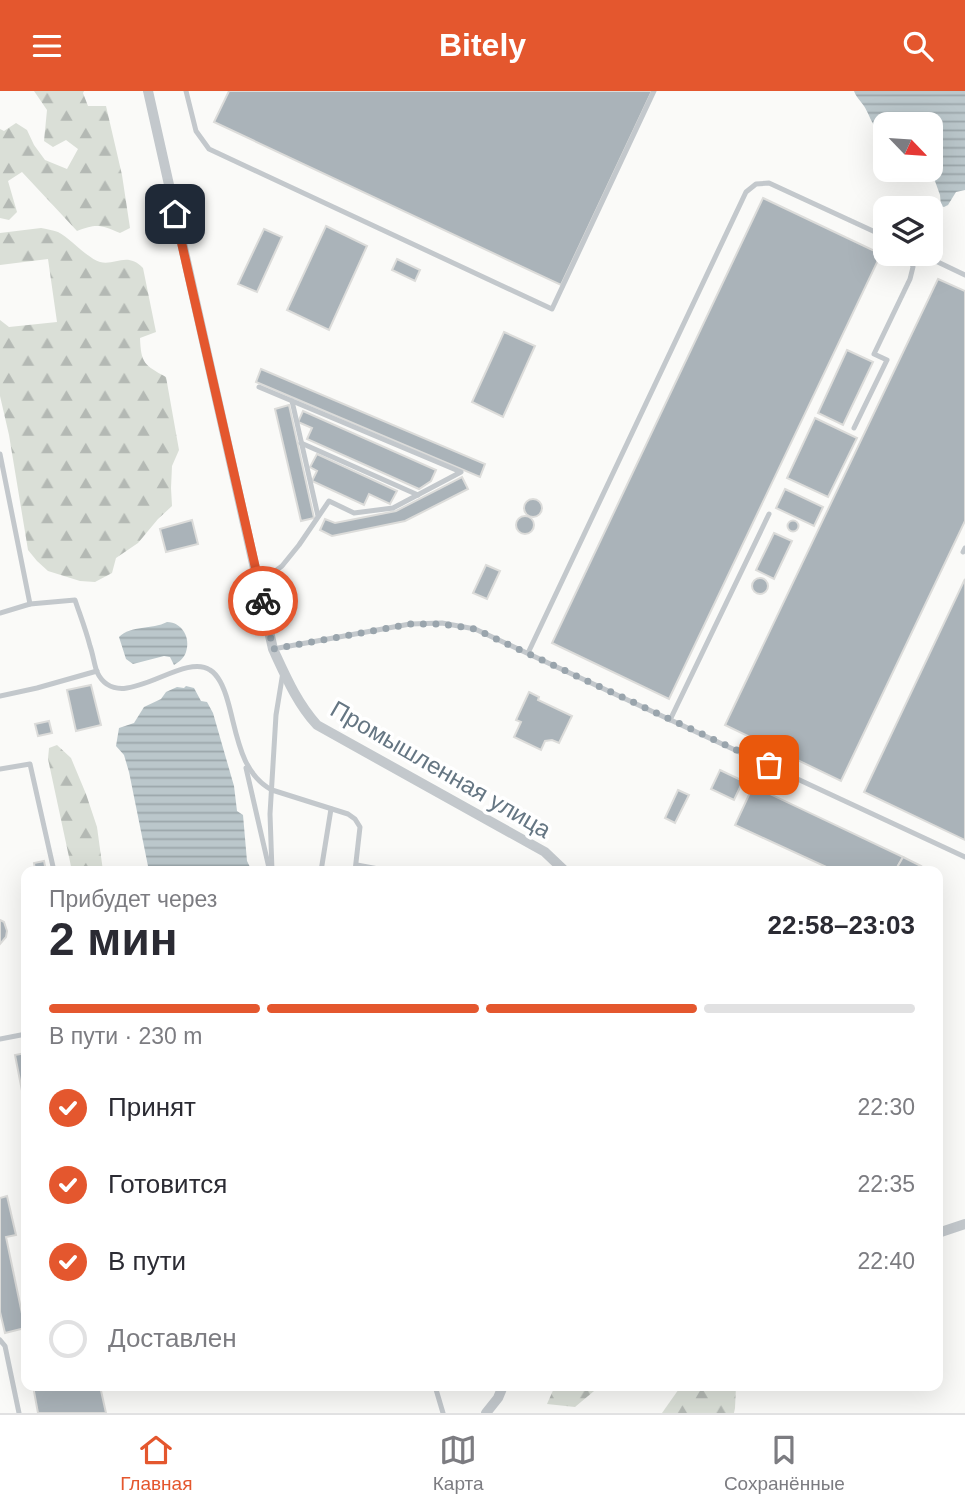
<!DOCTYPE html>
<html lang="ru">
<meta charset="utf-8">
<style>
body{margin:0;font-family:Helvetica,sans-serif;background:#f2f2f3;color:#2b2b33;height:100vh;display:flex;flex-direction:column;font-size:26px;white-space:nowrap}
*{box-sizing:border-box;margin:0}
p{font-size:23px;color:#7c7c81}
.icon{flex:none;width:38px;height:38px;fill:none;stroke:currentColor;stroke-width:2;stroke-linecap:round;stroke-linejoin:round}
.map{position:relative;flex:1;overflow:hidden}
.sheet{position:absolute;left:21px;top:775px;width:922px;height:525px;display:flex;flex-direction:column;background:#fff;border-radius:14px;box-shadow:0 7px 28px #0002}
.sheet>*{flex:none}
.needle{width:46px;rotate:115deg}
.controls{position:absolute;left:873px;top:21px;display:grid;gap:14px}
.controls a{display:grid;place-items:center;width:70px;height:70px;border-radius:14px;background:#fff;box-shadow:0 7px 28px #0002;font-size:35px}
.pin{position:absolute;display:grid;place-items:center;width:60px;height:60px;color:#fff;margin:-30px;border-radius:14px;box-shadow:0 4px 10px #0006}
.courier{position:absolute;display:grid;place-items:center;width:70px;height:70px;margin:-35px;border:5px solid #e4572e;border-radius:50%;background:#fff;color:#222;box-shadow:0 2px 9px #0007}
.headline em{font-style:normal;font-weight:700}
.headline div{display:flex;flex-direction:column-reverse}
.headline{display:flex;align-items:center;justify-content:space-between;height:119px;padding:0 28px}
h1{font-size:46px;font-weight:700;line-height:52px}
.bar{display:grid;grid-template-columns:repeat(4,1fr);gap:10px 7px;align-content:center;height:84px;padding:0 28px}
.bar i{height:9px;border-radius:5px;background:#e1e1e2}
.bar .selected{background:#e4572e}
.bar p{grid-column:span 4}
ol{padding:0 28px;list-style:none}
li{display:flex;align-items:center;gap:21px;height:77px}
li p{margin-inline-start:auto}
li .icon{padding:7px;border-radius:50%;background:#e4572e;color:#fff;stroke-width:4}
li:last-child{color:#7c7c81}
li i{width:38px;height:38px;border:4px solid #e1e1e2;border-radius:50%}
header{display:flex;justify-content:space-between;align-items:center;height:91px;padding:0 28px;background:#e4572e;color:#fff;font-size:32px;font-weight:700}
.tabs{display:flex;justify-content:space-around;align-items:center;height:98px;border-top:2px solid #e1e1e2;background:#fff;font-size:19px;color:#7c7c81}
.tabs a{display:grid;justify-items:center;gap:4px}
.tabs .selected{color:#e4572e}
.map>svg:first-child{display:block}
.forest{fill:url(#forest-firs)}
.water{fill:url(#water-rules)}
.building{fill:#aab3b9;stroke:#dcdcda;stroke-width:2}
.lines{fill:none;stroke-linecap:round;stroke-linejoin:round}
.lane{stroke:#c3c8cc;stroke-width:5}
.street{stroke:#c3c8cc;stroke-width:10}
.done{stroke:#99a4ac;stroke-width:7;stroke-dasharray:0 12.6}
.route{stroke:#e4572e;stroke-width:9}
.labels{text-anchor:middle;dominant-baseline:central;stroke-width:7;stroke-linejoin:round;paint-order:stroke}
.street-label{font-size:24px;fill:#657683;stroke:#fff}
</style>
<header><svg class="icon" aria-label="menu" viewBox="0 0 24 24"><path d="M4 6h16M4 12h16M4 18h16"/></svg>Bitely<svg class="icon" aria-label="search" viewBox="0 0 24 24"><circle cx="10" cy="10" r="6"/><path d="M15 15l6 6"/></svg></header>
<div class="map">
<svg width="965" height="1322" viewBox="0 0 965 1322">
<defs>
<pattern id="forest-firs" width="22" height="20" patternUnits="userSpaceOnUse" patternTransform="scale(1.75)"><rect width="22" height="20" fill="#dadfd7"/><path d="M5 1l3.5 6h-7zM16 11l3.5 6h-7z" fill="#b4b9b4"/></pattern>
<pattern id="water-rules" width="6" height="5" patternUnits="userSpaceOnUse" patternTransform="scale(1.75)"><rect width="6" height="5" fill="#bbc7cb"/><path d="M0 2.5h6" fill="none" stroke="#9ca6aa"/></pattern>
</defs>
<rect width="100%" height="100%" fill="#fafaf8"/>
<g class="forest">
<path d="M34,0H84L83,2L88,15H106L122,84L130,137L120,142C101,134 97,132 77,140L22,81L8,90L17,121L9,129L0,127V38L4,40L16,32L27,39L34,54L45,69L67,78L78,58L66,49L53,56L44,50L47,19Z"/>
<path d="M41,137C46,138 53,139 58,141C70,147 87,167 100,171C115,175 127,160 143,177L156,241L140,247C141,272 144,274 166,286L179,359L172,375L171,397L172,415L158,428L138,452L116,467L112,482L95,491L80,490L48,480L37,470L28,459L9,344L0,305V229L9,236L57,231L48,168L0,174V142Z"/>
<polygon points="57,654 71,667 86,703 97,736 103,780 72,780 48,668 49,657"/>
<polygon points="555,1295 600,1295 575,1316 547,1313"/>
<polygon points="681,1295 736,1295 735,1317 734,1322 662,1322"/>
</g>
<g class="water">
<path d="M854,0H965V99L956,101L948,114L944,116L941,115L940,104L931,79V33H886L885,43C872,38 871,26 864,15C860,9 856,6 854,0Z"/>
<path d="M167,531C182,531 191,547 186,561C184,567 179,571 174,574L170,566L164,565L133,573L126,568L119,546C131,534 152,539 167,531Z"/>
<polygon points="186,595 194,597 201,610 207,611 213,622 234,695 237,720 243,724 247,770 250,776 249,780 149,780 129,681 124,664 116,655 119,637 134,632 144,616 161,608 166,601 177,596 184,597"/>
</g>
<g class="building">
<polygon points="229,0 652,0 561,194 214,31"/>
<polygon points="763,107 881,163 669,608 552,552"/>
<polygon points="326,135 367,155 329,239 287,219"/>
<polygon points="264,138 282,146 257,201 238,193"/>
<polygon points="397,168 420,179 415,190 392,179"/>
<polygon points="938,188 965,200 965,430 841,690 725,634"/>
<polygon points="504,241 535,255 503,326 472,311"/>
<polygon points="847,259 873,271 843,334 818,322"/>
<polygon points="261,278 485,373 480,386 256,291"/>
<polygon points="289,314 314,427 301,430 275,318"/>
<polygon points="303,320 436,379 431,390 419,398 307,348 312,337 298,331"/>
<polygon points="815,327 857,347 828,406 787,387"/>
<polygon points="317,363 397,400 390,413 369,403 364,414 312,390 317,380 310,376"/>
<polygon points="462,386 468,398 405,430 332,445 320,439 325,428 335,432 396,420"/>
<polygon points="785,398 823,416 814,435 776,417"/>
<circle cx="533" cy="417" r="9"/>
<circle cx="525" cy="434" r="9"/>
<polygon points="192,429 198,453 166,461 160,438"/>
<circle cx="793" cy="435" r="5.5"/>
<polygon points="774,442 792,450 774,488 756,479"/>
<polygon points="486,474 500,480 487,508 473,502"/>
<circle cx="760" cy="495" r="8"/>
<polygon points="965,488 965,749 864,701"/>
<polygon points="91,594 101,634 76,640 67,599"/>
<polygon points="529,601 539,606 538,609 572,625 559,652 552,649 545,650 541,659 514,646 521,631 516,629"/>
<polygon points="49,630 52,642 38,645 35,633"/>
<polygon points="720,679 743,690 734,709 711,698"/>
<polygon points="753,695 903,766 895,780 835,780 735,734"/>
<polygon points="678,699 689,704 675,732 665,727"/>
<polygon points="903,766 921,775 918,780 895,780"/>
<polygon points="44,770 46,780 35,780 34,772"/>
<polygon points="0,829 4,831 7,840 6,846 0,853"/>
<polygon points="26,962 26,1020 15,964"/>
<polygon points="7,1105 16,1144 6,1146 25,1237 5,1242 0,1221 0,1107"/>
<polygon points="33,1295 100,1295 106,1322 38,1322"/>
</g>
<g class="lines">
<g class="lane">
<polyline points="186,0 196,40 209,58 552,218 654,0"/>
<polyline points="921,163 965,184"/>
<polyline points="292,310 318,425"/>
<polyline points="854,337 887,269 874,263 910,188 913,176 909,163"/>
<polyline points="301,352 418,404"/>
<polyline points="0,363 30,513"/>
<polyline points="963,461 965,457"/>
<polyline points="259,492 282,475 299,454 329,410 354,422 393,417 461,381 259,296"/>
<path d="M0,522L30,513L75,509C80,524 86,539 90,555C93,563 94,573 97,581C119,627 181,560 210,579C220,585 225,600 228,611C237,642 240,682 272,699L348,723L355,728L360,736L355,780"/>
<polyline points="273,558 410,533 442,532 475,538 965,766"/>
<polyline points="528,562 746,101 756,93 769,92 886,146"/>
<polyline points="0,605 37,597 97,580"/>
<polyline points="670,629 769,423"/>
<polyline points="246,677 269,777"/>
<polyline points="0,678 30,673 54,780"/>
<polyline points="357,774 389,780"/>
<polyline points="272,780 270,723 276,624 283,581"/>
<polyline points="321,780 331,718"/>
<polyline points="0,948 26,943"/>
<polyline points="0,1249 5,1255 19,1322"/>
<polyline points="344,1295 345,1295"/>
<polyline points="435,1295 443,1322"/>
</g>
<g class="street">
<path d="M148,0L273,558C286,586 297,612 317,634L545,761L565,780"/>
<polyline points="938,1142 965,1133"/>
<polyline points="486,1322 498,1307 503,1295"/>
</g>
</g>
<g class="lines">
<polyline class="done" points="263,510 273,558 410,533 442,533 475,538 769,674"/>
<polyline class="route" points="175,123 263,510"/>
</g>
<g class="labels">
<g class="street-label">
<text transform="translate(441 678) rotate(30)">Промышленная улица</text>
</g>
</g>
</svg>
<div class="controls">
<a><svg class="needle" viewBox="-14 -14 28 28"><path d="M0-13l5 13h-10z" fill="#e53935"/><path d="M0 13l5-13h-10z" fill="#7c7c81"/></svg></a>
<a><svg class="icon" aria-label="layers" viewBox="0 0 24 24"><path d="M12 4l9 5-9 5-9-5zM3 14l9 5 9-5"/></svg></a>
</div>
<div class="pin" style="left:769px;top:674px;background:#ea580c"><svg class="icon" aria-label="bag" viewBox="0 0 24 24"><path d="M5 8h14l-1 12H6zM9 8a3 3 0 0 1 6 0"/></svg></div>
<div class="pin" style="left:175px;top:123px;background:#1f2937"><svg class="icon" aria-label="home" viewBox="0 0 24 24"><path d="M3 11l9-7 9 7M6 9v11h12V9"/></svg></div>
<div class="courier" style="left:263px;top:510px"><svg class="icon" aria-label="bike" viewBox="0 0 24 24"><circle cx="6" cy="16" r="4"/><circle cx="18" cy="16" r="4"/><path d="M6 16l4-8h5l3 8M10 8l3 8H6M13 5h3"/></svg></div>
<section class="sheet">
<div class="headline"><div><h1>2 мин</h1><p>Прибудет через</p></div><em>22:58–23:03</em></div>
<div class="bar"><i class="selected"></i><i class="selected"></i><i class="selected"></i><i></i><p>В пути · 230 m</p></div>
<ol>
<li><svg class="icon" aria-label="check" viewBox="0 0 24 24"><path d="M5 12l5 5 9-10"/></svg>Принят<p>22:30</p></li>
<li><svg class="icon" aria-label="check" viewBox="0 0 24 24"><path d="M5 12l5 5 9-10"/></svg>Готовится<p>22:35</p></li>
<li><svg class="icon" aria-label="check" viewBox="0 0 24 24"><path d="M5 12l5 5 9-10"/></svg>В пути<p>22:40</p></li>
<li><i></i>Доставлен</li>
</ol>
</section>
</div>
<nav class="tabs">
<a class="selected"><svg class="icon" aria-label="home" viewBox="0 0 24 24"><path d="M3 11l9-7 9 7M6 9v11h12V9"/></svg>Главная</a>
<a><svg class="icon" aria-label="map" viewBox="0 0 24 24"><path d="M3 6l6-2 6 2 6-2v14l-6 2-6-2-6 2zM9 4v14M15 6v14"/></svg>Карта</a>
<a><svg class="icon" aria-label="saved" viewBox="0 0 24 24"><path d="M7 4h10v16l-5-4-5 4z"/></svg>Сохранённые</a>
</nav>
